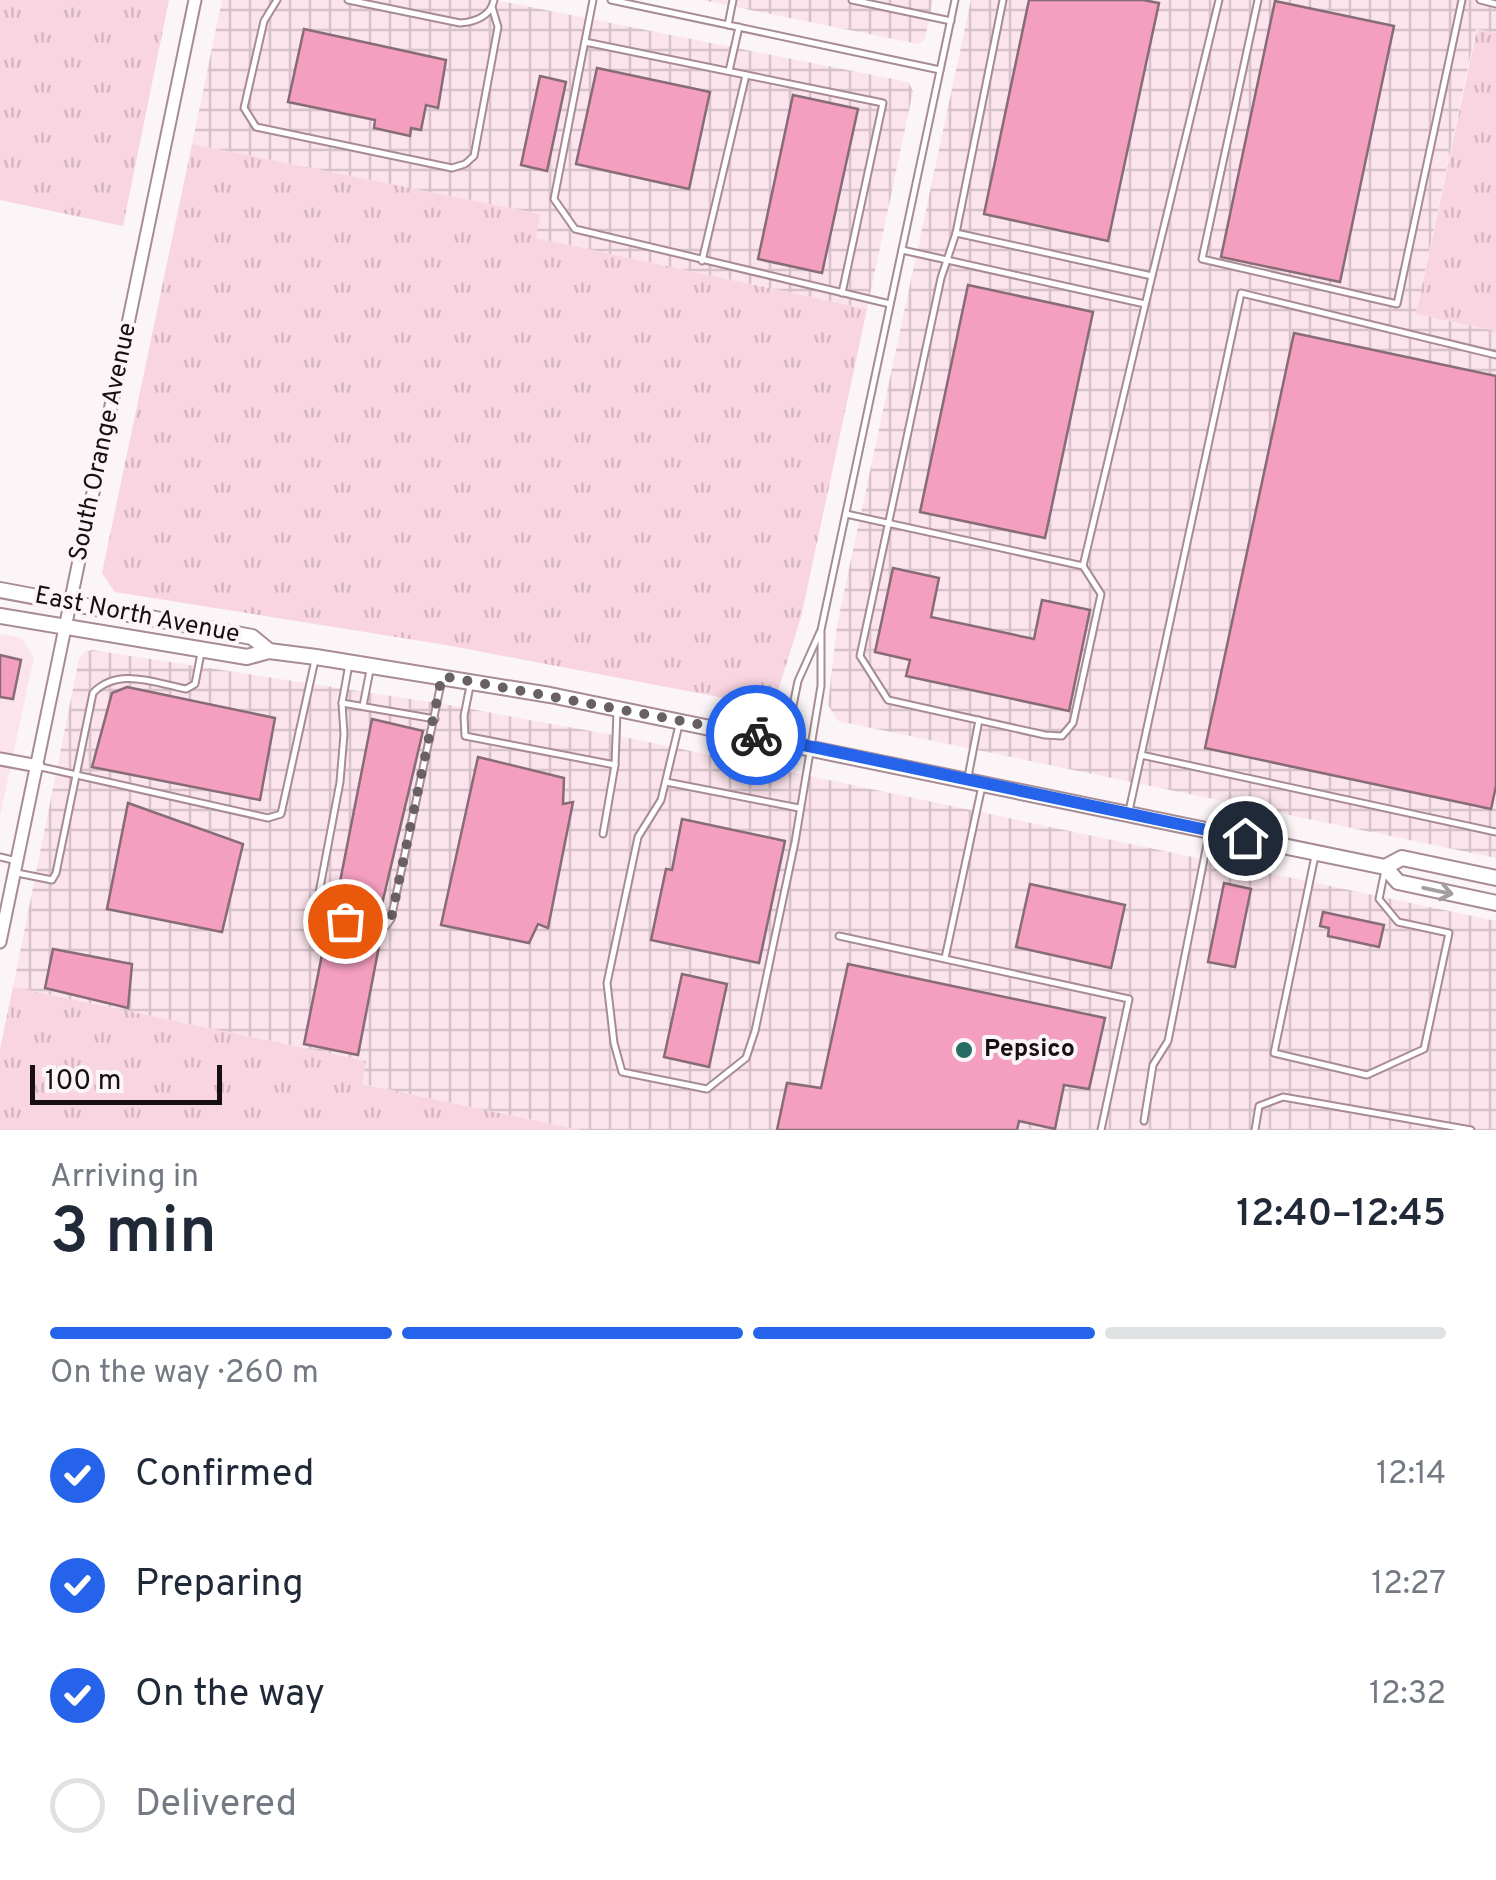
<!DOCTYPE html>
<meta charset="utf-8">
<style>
body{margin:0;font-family:Overpass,sans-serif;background:#f2f2f3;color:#1f2937;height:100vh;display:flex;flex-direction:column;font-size:38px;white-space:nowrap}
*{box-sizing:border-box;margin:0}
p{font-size:32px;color:#747a83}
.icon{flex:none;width:55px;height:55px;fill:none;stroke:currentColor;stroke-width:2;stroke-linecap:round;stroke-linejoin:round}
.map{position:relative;height:1130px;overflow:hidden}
.sheet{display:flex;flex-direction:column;background:#fff;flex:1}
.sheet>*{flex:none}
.scale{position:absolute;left:30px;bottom:25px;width:192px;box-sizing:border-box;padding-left:10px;border:5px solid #190f13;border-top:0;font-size:28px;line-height:35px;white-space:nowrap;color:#190f13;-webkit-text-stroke:8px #fbf5f7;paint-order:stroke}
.pin{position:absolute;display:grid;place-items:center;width:85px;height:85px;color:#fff;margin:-42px;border:5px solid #fff;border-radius:50%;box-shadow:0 2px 10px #0007}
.courier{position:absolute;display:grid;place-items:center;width:100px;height:100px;margin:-50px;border:8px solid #2563eb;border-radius:50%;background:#fff;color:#222;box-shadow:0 2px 12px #0007}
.headline em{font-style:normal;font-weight:600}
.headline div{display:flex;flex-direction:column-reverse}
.headline{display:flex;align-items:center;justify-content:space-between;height:170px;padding:0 50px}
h1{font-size:65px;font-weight:600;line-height:75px}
.bar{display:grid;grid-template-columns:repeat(4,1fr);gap:15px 10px;align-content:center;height:120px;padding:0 50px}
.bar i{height:12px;border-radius:8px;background:#e0e1e3}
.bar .active{background:#2563eb}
.bar p{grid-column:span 4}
ol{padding:0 50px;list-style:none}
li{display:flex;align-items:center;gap:30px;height:110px}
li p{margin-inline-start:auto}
li .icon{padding:10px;border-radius:50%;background:#2563eb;color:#fff;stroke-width:4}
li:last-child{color:#747a83}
li i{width:55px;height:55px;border:5px solid #e0e1e3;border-radius:50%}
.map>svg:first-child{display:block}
.built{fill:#fce4ec}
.industrial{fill:url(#industrial-grid)}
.grass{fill:url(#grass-tufts)}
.building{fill:#f59fc0;stroke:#876c75;stroke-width:2.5}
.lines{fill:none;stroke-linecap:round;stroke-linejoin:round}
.service-casing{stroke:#a78b95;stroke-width:9}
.minor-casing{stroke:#a78b95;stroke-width:15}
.tertiary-casing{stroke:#a78b95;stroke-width:18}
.service{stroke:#fff;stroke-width:5}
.minor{stroke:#fff;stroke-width:11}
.tertiary{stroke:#fff;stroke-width:14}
.oneway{stroke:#a39fa1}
.done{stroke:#686063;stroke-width:10;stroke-dasharray:0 18}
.route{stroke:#2563eb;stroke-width:12}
.poi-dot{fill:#256c62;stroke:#fbf5f7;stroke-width:4}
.labels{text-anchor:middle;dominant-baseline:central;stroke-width:8;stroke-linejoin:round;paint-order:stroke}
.street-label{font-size:25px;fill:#190f13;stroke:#fbf5f7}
.poi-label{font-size:25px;font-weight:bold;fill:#190f13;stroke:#fbf5f7;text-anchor:start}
</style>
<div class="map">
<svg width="1496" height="1130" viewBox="0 0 1496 1130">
<defs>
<pattern id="industrial-grid" width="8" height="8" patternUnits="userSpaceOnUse" patternTransform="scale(2.5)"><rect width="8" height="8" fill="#fce4ec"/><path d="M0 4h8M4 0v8" fill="none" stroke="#d7c2ca"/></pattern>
<pattern id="grass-tufts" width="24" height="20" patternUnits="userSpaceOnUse" patternTransform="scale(2.5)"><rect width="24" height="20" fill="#f8d5e1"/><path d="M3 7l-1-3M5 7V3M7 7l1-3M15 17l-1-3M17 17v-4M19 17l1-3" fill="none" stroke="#d4b6c0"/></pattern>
</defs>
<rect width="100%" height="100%" fill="#fbf5f7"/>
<polygon class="built" points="0,634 21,638 34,657 0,816"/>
<g class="industrial">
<polygon points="222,0 495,0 908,82 913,91 867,309 535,238 539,214 192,144"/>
<polygon points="702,0 933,0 925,39 918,44"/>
<polygon points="971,0 1496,0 1496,33 1476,29 1416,313 1496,331 1496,858 838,721 828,705 837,625"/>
<polygon points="92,650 443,704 629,738 1496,921 1496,1130 580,1130 362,1084 366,1061 13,987 79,659 84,652"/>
</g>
<g class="grass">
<polygon points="0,0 169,0 123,226 0,200"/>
<polygon points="1477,29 1496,33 1496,331 1416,314"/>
<polygon points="192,144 540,214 536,238 867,309 801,617 777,694 761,705 446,645 115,592 102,573"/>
<polygon points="13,987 366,1061 362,1084 580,1130 0,1130 0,1049"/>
</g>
<g class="building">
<polygon points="1029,0 1143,0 1159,3 1108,241 984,214"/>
<polygon points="1275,1 1394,26 1340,282 1221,257"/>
<polygon points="304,29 446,60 438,108 426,105 421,130 411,128 410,136 374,128 375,120 288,102"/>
<polygon points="597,68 710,92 689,189 576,164"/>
<polygon points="540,76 566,82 547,171 521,165"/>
<polygon points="793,95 858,109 822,273 758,259"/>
<polygon points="968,285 1093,312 1045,538 920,512"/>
<polygon points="1294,333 1496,376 1496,786 1491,809 1205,748"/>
<polygon points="893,568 939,578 931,617 1034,639 1042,600 1090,610 1069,711 906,676 910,660 875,652"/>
<polygon points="0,655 21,660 13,699 0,697"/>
<polygon points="127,687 275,718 260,800 92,767 112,693"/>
<polygon points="372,719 423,731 382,904 337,897"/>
<polygon points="478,757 564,778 563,804 573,802 548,928 538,924 529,943 441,925"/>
<polygon points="128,803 243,844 222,932 107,909"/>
<polygon points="682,819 785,841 759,963 651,940 666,869 672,870"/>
<polygon points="1224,883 1251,889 1235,967 1208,962"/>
<polygon points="1030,884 1125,905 1111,968 1016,947"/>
<polygon points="1323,912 1384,925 1379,947 1328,936 1329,928 1320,926"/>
<polygon points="327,930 380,941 358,1055 304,1044"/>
<polygon points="53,949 132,964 128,1008 45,988"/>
<polygon points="848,964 1105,1018 1089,1089 1064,1085 1055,1129 1019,1121 1017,1130 777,1130 787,1083 821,1088"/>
<polygon points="682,974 727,984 709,1067 664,1057"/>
</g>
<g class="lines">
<defs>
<g id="service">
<polyline points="277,0 264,21 244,108 256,127 452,168 465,164 474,156 498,27 492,7"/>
<path d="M348,0L460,23C475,22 491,16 494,0"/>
<polyline points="593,0 554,199 575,229 890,304"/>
<polyline points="611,0 940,70"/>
<polyline points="852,0 951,21"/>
<polyline points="1003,0 956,233 1152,276 1219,0"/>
<polyline points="1258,0 1202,259 1397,304 1462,0"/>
<polyline points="1480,0 1496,4"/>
<polyline points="728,25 733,0"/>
<polyline points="585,42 883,103 842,293"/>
<polyline points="729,71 739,27"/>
<polyline points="956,233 941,278 860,656 888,700 1045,735 1062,736 1073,723 1101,594 1083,566"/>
<polyline points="902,250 1145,304"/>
<polyline points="702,261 746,75"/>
<polyline points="846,514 1083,566 1152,276"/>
<polyline points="349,664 342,703 344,734 340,782 315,914 386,926 391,919 442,679"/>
<polyline points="470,686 464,716 465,736 615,765 617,711"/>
<polyline points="342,703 435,719"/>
<polyline points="363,706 370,670"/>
<polyline points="679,725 661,800 638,837 607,983 614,1043 622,1072 707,1089 746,1058 755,1031 795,842 821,686 821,630 955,0"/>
<polyline points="786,740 798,681 820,632"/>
<polyline points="1141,755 1496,832"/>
<polyline points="41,767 268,818 281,814 315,660"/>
<polyline points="968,777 979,720"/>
<polyline points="666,782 799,808"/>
<polyline points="1129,811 1241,293 1496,355"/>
<polyline points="603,834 615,765"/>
<polyline points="1315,856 1274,1053 1367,1075 1424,1049 1449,933 1398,922 1379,899 1385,870"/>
<polyline points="0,857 17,861"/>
<path d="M17,873L52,880L56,873L93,693C118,667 154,683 186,689L195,684L201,653"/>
<polyline points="839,936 1129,999 1101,1130"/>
<polyline points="945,958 982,786"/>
<polyline points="1144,1121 1153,1065 1168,1041 1209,834"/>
<polyline points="1255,1130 1259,1106 1283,1097 1471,1130"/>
</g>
<g id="minor">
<polyline points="0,759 38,766"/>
<polyline points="0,942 195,0"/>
</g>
<g id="tertiary">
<polyline points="0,590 252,637 269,651"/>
<polyline points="0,616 247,657 269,651 316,657 550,695 1385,867 1398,882 1496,903"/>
<polyline points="1385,867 1402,858 1496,878"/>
</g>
</defs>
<use href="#service" class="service-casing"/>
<use href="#minor" class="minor-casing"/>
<use href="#tertiary" class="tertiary-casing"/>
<use href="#service" class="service"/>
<use href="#minor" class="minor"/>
<use href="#tertiary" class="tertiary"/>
</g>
<defs><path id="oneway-shaft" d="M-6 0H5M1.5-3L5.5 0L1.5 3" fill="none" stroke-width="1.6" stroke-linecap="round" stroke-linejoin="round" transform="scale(2.5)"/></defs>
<use class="oneway" href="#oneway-shaft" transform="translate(1438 891) rotate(12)"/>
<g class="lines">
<polyline class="done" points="345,921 386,926 391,919 442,676 756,735"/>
<polyline class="route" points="756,735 1245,838"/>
</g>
<circle class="poi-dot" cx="964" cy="1050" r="10"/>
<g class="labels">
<g class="street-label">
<text transform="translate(104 442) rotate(-78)">South Orange Avenue</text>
<text transform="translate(137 616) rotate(11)">East North Avenue</text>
</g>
<g class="poi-label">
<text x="984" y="1050">Pepsico</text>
</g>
</g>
</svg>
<div class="scale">100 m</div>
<div class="pin" style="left:345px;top:921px;background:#ea580c"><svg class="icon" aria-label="bag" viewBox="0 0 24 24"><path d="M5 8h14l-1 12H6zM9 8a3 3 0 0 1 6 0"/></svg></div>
<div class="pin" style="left:1245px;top:838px;background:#1f2937"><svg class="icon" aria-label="home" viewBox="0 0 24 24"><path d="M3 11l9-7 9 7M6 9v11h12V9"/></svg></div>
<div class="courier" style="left:756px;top:735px"><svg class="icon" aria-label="bike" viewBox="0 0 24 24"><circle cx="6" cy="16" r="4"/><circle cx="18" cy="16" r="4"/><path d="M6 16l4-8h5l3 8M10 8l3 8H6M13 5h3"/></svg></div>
</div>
<section class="sheet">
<div class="headline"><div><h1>3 min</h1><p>Arriving in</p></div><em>12:40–12:45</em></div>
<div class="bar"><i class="active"></i><i class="active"></i><i class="active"></i><i></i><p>On the way · 260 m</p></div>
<ol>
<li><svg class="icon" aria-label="check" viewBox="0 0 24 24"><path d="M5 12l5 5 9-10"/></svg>Confirmed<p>12:14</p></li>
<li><svg class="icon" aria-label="check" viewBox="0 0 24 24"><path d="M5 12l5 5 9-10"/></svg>Preparing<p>12:27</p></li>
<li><svg class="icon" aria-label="check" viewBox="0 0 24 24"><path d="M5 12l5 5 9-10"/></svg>On the way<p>12:32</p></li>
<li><i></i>Delivered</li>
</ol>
</section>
